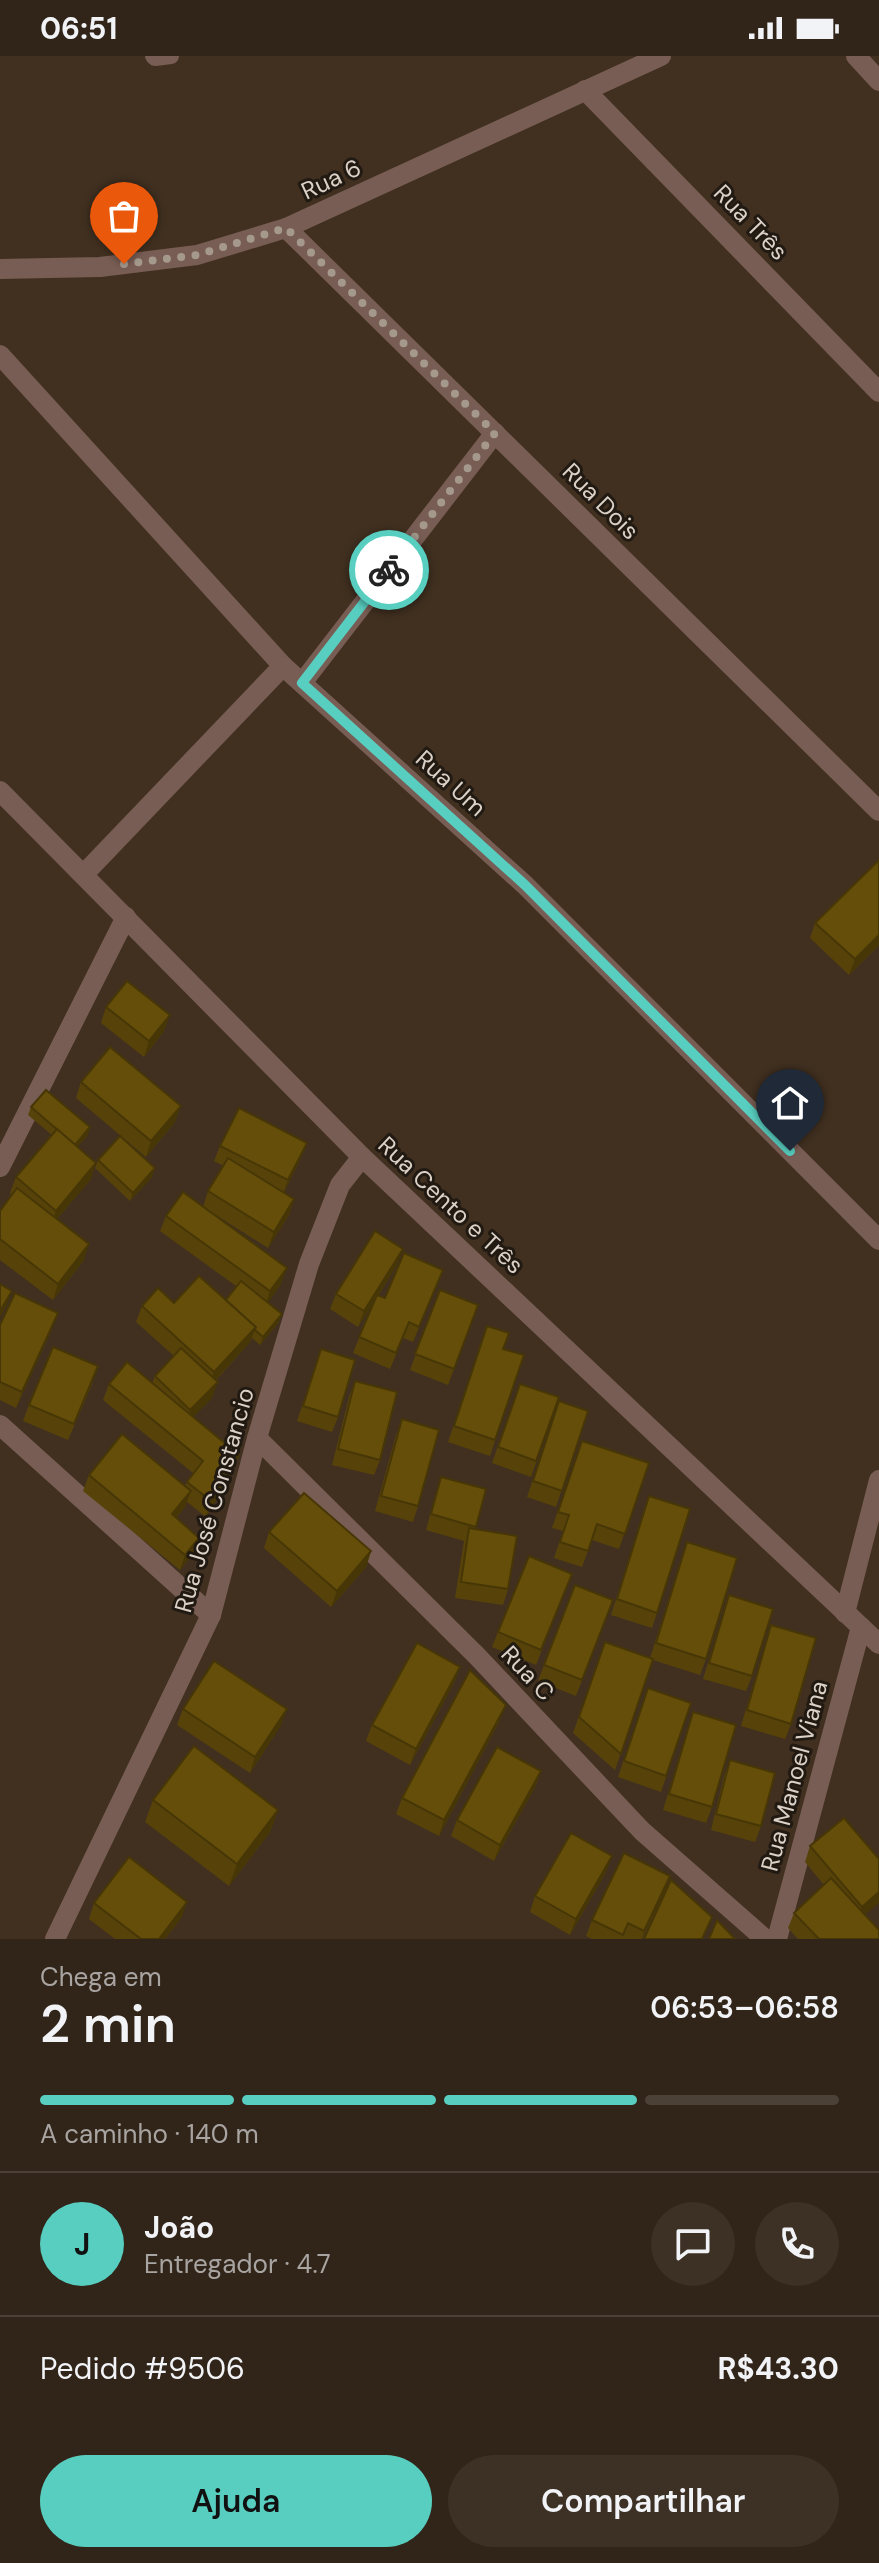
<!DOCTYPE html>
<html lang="pt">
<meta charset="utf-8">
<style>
body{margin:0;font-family:"DM Sans",sans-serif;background:#3d3025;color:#f1f3f6;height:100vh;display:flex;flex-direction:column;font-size:30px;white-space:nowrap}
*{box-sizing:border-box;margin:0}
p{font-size:26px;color:#a8a4a2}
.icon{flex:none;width:44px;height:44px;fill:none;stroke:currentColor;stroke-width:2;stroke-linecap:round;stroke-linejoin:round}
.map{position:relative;height:1883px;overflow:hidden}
.panel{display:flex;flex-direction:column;background:#312418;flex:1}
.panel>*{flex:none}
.pin{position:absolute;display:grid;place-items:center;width:68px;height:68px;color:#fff;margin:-82px -34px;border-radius:50% 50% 50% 0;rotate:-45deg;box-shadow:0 0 8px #0007}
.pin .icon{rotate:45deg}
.courier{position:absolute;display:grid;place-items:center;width:80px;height:80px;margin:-40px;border:6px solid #58cec0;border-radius:50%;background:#fff;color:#222;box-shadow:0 2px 10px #0007}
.overview em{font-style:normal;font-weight:600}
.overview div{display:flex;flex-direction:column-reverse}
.overview{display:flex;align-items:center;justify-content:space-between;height:136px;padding:0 40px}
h1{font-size:52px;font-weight:600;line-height:60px}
.bar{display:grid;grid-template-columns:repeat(4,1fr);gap:12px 8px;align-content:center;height:96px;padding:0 40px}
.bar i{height:10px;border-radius:6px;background:#4c4137}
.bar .selected{background:#58cec0}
.bar p{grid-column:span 4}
.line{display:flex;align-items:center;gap:20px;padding:0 40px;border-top:2px solid #4c4137}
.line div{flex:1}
.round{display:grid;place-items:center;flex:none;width:84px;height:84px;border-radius:42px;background:#3d3025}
.action{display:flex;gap:16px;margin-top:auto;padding:16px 40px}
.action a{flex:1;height:92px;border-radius:48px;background:#58cec0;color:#111;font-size:32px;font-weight:600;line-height:92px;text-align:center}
.action a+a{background:#3d3025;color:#f1f3f6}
.status{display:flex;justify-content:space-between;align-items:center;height:56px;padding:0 40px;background:#312418;direction:ltr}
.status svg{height:22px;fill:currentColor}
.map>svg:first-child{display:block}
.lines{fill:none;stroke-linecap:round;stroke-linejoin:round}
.service{stroke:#785d54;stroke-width:16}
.minor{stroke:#785d54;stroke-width:20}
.tertiary{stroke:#785d54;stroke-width:20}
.wall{fill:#574309}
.shaded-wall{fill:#473707}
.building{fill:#654e0a;stroke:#473707;stroke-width:2}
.done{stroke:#a5998d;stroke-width:8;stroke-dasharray:0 14.4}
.route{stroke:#58cec0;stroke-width:10}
.labels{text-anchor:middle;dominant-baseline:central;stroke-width:6;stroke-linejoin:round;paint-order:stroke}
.street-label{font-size:24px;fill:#dbd1c7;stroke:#211a13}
</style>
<div class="status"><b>06:51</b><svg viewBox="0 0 49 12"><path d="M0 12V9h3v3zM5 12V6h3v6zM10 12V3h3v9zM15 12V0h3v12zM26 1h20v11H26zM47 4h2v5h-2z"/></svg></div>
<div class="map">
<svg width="879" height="1883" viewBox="0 0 879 1883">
<rect width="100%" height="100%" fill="#413020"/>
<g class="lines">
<polyline class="service" points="153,0 155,2 171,0"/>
<g class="minor">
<polyline points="585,34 879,336"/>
<polyline points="286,172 879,755"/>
<polyline points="0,213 100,211 197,199 286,172 661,0"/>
<polyline points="0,299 283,610 525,829 879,1184"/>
<polyline points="302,627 495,377"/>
<polyline points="0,735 362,1101 879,1588"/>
<polyline points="84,818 283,610"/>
<polyline points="0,1111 126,861"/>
<polyline points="0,1369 211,1559"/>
<polyline points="257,1382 477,1600 642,1775 765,1883"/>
<polyline points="845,1557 879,1424"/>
<polyline points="55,1883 211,1559 257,1382 309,1208 340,1129 362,1101"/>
<polyline points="777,1883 861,1571"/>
</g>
<polyline class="tertiary" points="856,0 879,25"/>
</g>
<g class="wall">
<polygon points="815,867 879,889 849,919 810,882"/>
<polygon points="106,951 164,975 144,1001 101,967"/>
<polygon points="81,1026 175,1066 146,1101 76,1042"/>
<polygon points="31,1051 90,1071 87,1080 77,1091 91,1123 57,1163 84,1204 53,1244 0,1204 0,1155 12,1139 10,1137 16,1121 52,1079 28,1059"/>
<polygon points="220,1090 301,1102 284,1136 294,1143 289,1159 268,1192 205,1152 281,1228 268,1246 279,1266 260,1289 252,1282 250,1286 216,1324 212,1342 193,1361 239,1399 233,1415 206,1461 187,1446 185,1451 176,1462 199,1482 193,1498 180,1514 83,1435 89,1419 185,1430 187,1426 193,1417 103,1344 109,1328 152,1327 155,1320 174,1300 136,1266 142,1250 226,1244 236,1230 160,1175 166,1160 203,1151 208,1135 224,1110 214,1105"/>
<polygon points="98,1104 152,1121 130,1145 95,1112"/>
<polygon points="397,1209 378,1240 385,1242 443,1214 413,1286 403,1282 390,1313 353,1297 373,1247 358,1271 330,1253 336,1238"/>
<polygon points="440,1234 478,1249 448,1329 410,1314"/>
<polygon points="0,1269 52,1273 16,1352 0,1344"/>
<polygon points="482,1285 524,1299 490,1400 448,1386"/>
<polygon points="321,1293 338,1361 332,1376 297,1365"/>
<polygon points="355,1325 380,1404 374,1419 332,1409 349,1341"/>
<polygon points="93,1326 68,1384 23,1365 29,1349"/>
<polygon points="520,1328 559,1341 531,1421 492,1407"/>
<polygon points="559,1345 588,1355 556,1451 527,1441"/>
<polygon points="402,1363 418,1450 413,1466 375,1455 396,1379"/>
<polygon points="582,1385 649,1407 619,1493 592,1484 582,1511 554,1502 563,1475 552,1472"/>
<polygon points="441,1421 486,1433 475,1473 508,1533 503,1549 455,1542 464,1485 426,1474 436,1437"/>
<polygon points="649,1440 657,1557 652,1572 611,1559"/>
<polygon points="269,1476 371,1495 366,1511 331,1551 264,1492"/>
<polygon points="687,1486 706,1603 700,1619 653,1604 615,1714 573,1677 605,1586 650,1602"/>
<polygon points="572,1518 536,1609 492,1591 498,1576"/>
<polygon points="729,1539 752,1620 746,1635 703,1623"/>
<polygon points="613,1544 576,1640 538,1625 544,1609"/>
<polygon points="771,1569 791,1668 785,1683 741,1670"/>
<polygon points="460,1611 454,1627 410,1709 366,1685 372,1669"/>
<polygon points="648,1632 691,1647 661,1736 618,1721"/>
<polygon points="183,1653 281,1669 250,1717 177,1669"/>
<polygon points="693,1656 712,1751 706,1767 663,1754"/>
<polygon points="500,1664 439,1780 396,1758 402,1742"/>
<polygon points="730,1704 761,1770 755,1786 711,1774 724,1720"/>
<polygon points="541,1715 535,1731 494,1805 451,1780 457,1764"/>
<polygon points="153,1744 278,1754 270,1776 229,1830 145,1766"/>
<polygon points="844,1762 865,1859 879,1883 798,1883 788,1872 794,1857 824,1829 805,1806 810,1790"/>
<polygon points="606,1816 570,1879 530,1856 535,1840"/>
<polygon points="670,1820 665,1835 642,1883 592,1883 586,1880 592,1864"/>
<polygon points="94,1847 182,1861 165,1883 115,1883 89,1863"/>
</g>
<g class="shaded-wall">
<polygon points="879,879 879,889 849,919 855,903"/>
<polygon points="170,959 164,975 144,1001 149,985"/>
<polygon points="181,1050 175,1066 146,1101 151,1085"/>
<polygon points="90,1071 87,1080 72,1097 75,1089"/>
<polygon points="307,1087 301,1102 282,1140 288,1124"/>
<polygon points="96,1107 91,1123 50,1171 56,1155"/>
<polygon points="155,1112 152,1121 130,1145 133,1137"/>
<polygon points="294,1143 289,1159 268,1192 274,1176"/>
<polygon points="89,1188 84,1204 53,1244 58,1228"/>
<polygon points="403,1193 397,1209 358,1271 364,1255"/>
<polygon points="287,1212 281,1228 265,1251 270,1235"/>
<polygon points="443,1214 437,1230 413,1286 419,1271"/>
<polygon points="12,1235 6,1251 0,1261 0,1255"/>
<polygon points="58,1257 52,1273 16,1352 22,1336"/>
<polygon points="282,1258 279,1266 260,1289 263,1281"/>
<polygon points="256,1271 250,1286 208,1332 214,1316"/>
<polygon points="218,1326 212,1342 185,1370 190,1354"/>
<polygon points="239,1399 233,1415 206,1461 211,1445"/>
<polygon points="191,1435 185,1451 166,1474 172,1458"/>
<polygon points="199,1482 193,1498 180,1514 185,1499"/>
<polygon points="371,1495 366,1511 331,1551 337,1535"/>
<polygon points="460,1611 454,1627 410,1709 416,1693"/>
<polygon points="506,1649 500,1664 439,1780 444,1764"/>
<polygon points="287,1653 281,1669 250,1717 255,1701"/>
<polygon points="541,1715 535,1731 494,1805 500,1789"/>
<polygon points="278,1754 270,1776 229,1830 237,1808"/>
<polygon points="612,1800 606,1816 570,1879 576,1863"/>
<polygon points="670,1820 665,1835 641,1883 644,1875"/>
<polygon points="879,1836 879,1847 856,1866 862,1851"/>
<polygon points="187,1846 182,1861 165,1883 159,1883"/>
</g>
<g class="building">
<polygon points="879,804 879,879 855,903 815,867"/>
<polygon points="127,925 170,959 149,985 106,951"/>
<polygon points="110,991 181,1050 151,1085 81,1026"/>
<polygon points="46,1034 90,1071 75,1089 31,1051"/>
<polygon points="239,1052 307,1087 288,1124 220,1090"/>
<polygon points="57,1073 96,1107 56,1155 16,1121"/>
<polygon points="120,1080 155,1112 133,1137 98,1104"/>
<polygon points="228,1102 294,1143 274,1176 208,1135"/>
<polygon points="17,1132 89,1188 58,1228 0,1183 0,1155"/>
<polygon points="183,1136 287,1212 270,1235 166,1160"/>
<polygon points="375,1175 403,1193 364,1255 336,1238"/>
<polygon points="404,1197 443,1214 419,1271 409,1266 396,1297 359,1281 377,1239 385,1242"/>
<polygon points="199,1220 256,1271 214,1316 142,1250 158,1232 174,1247"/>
<polygon points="241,1225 282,1258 263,1281 255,1274 256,1271 226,1244"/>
<polygon points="0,1228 12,1235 0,1255"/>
<polygon points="440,1234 478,1249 454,1313 415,1298"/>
<polygon points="15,1237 58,1257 22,1336 0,1326 0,1269"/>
<polygon points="487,1270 509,1277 503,1293 524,1299 495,1384 454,1370"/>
<polygon points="53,1291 98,1310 74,1368 29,1349"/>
<polygon points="181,1292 218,1326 190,1354 155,1320"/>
<polygon points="321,1293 355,1304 338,1361 303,1350"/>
<polygon points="127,1306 239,1399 211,1445 187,1426 203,1405 109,1328"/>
<polygon points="355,1325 397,1336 380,1404 338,1393"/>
<polygon points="520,1328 559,1341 536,1405 498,1391"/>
<polygon points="559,1345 588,1355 562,1435 533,1425"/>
<polygon points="402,1363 439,1374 418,1450 381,1440"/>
<polygon points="122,1378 191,1435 172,1458 199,1482 185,1499 89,1419"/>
<polygon points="582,1385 649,1407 625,1478 597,1468 588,1495 560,1486 569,1459 558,1456"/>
<polygon points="441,1421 486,1433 476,1471 431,1458"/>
<polygon points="304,1437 371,1495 337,1535 269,1476"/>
<polygon points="649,1440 690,1453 657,1557 617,1543"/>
<polygon points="469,1472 517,1480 508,1533 461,1526"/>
<polygon points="687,1486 737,1502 706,1603 656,1587"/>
<polygon points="529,1500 572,1518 541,1594 498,1576"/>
<polygon points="575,1529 613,1544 582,1624 544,1609"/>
<polygon points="729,1539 773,1553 752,1620 709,1607"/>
<polygon points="771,1569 816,1582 791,1668 747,1654"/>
<polygon points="605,1586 653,1603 621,1698 579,1661"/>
<polygon points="417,1587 460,1611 416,1693 372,1669"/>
<polygon points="214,1605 287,1653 255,1701 183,1653"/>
<polygon points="470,1614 506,1649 444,1764 402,1742"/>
<polygon points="648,1632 691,1647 666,1720 624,1705"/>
<polygon points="693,1656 736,1669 712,1751 669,1738"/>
<polygon points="194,1690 278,1754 237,1808 153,1744"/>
<polygon points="497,1691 541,1715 500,1789 457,1764"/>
<polygon points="730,1704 775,1717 761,1770 716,1758"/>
<polygon points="844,1762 879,1803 879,1836 862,1851 810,1790"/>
<polygon points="571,1777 612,1800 576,1863 535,1840"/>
<polygon points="624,1797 670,1820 644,1875 628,1867 623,1879 592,1864"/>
<polygon points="129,1801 187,1846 159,1883 141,1883 94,1847"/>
<polygon points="831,1822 879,1874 879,1883 819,1883 794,1857"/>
<polygon points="671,1824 712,1861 702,1883 644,1883"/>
<polygon points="717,1864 735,1883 709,1883"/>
</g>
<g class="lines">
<polyline class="done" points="124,208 197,199 286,172 495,377 389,514"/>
<polyline class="route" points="389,514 302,627 525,829 790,1095"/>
</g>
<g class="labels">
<g class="street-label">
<text transform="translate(331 123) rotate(-25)">Rua 6</text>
<text transform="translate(751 166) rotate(46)">Rua Três</text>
<text transform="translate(601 445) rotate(45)">Rua Dois</text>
<text transform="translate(451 727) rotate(42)">Rua Um</text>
<text transform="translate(451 1149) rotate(43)">Rua Cento e Três</text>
<text transform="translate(214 1444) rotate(-74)">Rua José Constancio</text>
<text transform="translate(528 1617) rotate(47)">Rua C</text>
<text transform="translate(794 1720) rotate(-75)">Rua Manoel Viana</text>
</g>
</g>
</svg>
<div class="pin" style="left:124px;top:208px;background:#ea580c"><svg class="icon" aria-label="bag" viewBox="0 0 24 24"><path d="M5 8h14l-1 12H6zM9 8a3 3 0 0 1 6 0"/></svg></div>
<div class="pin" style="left:790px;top:1095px;background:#1f2937"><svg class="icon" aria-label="home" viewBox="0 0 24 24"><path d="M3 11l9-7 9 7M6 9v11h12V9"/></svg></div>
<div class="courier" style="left:389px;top:514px"><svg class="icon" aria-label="bike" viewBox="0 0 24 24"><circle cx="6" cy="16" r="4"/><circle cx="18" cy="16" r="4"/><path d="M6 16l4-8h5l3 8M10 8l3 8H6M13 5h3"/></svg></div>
</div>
<section class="panel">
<div class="overview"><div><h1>2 min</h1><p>Chega em</p></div><em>06:53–06:58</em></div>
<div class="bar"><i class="selected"></i><i class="selected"></i><i class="selected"></i><i></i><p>A caminho · 140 m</p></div>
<div class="line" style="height:144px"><b class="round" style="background:#58cec0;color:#111">J</b><div><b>João</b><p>Entregador · 4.7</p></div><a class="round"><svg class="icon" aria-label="chat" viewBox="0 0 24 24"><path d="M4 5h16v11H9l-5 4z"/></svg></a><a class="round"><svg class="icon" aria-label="phone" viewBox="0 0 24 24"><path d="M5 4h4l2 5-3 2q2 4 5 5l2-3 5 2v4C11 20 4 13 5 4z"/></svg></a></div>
<div class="line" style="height:104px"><div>Pedido #9506</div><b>R$43.30</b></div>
<div class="action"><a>Ajuda</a><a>Compartilhar</a></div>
</section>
